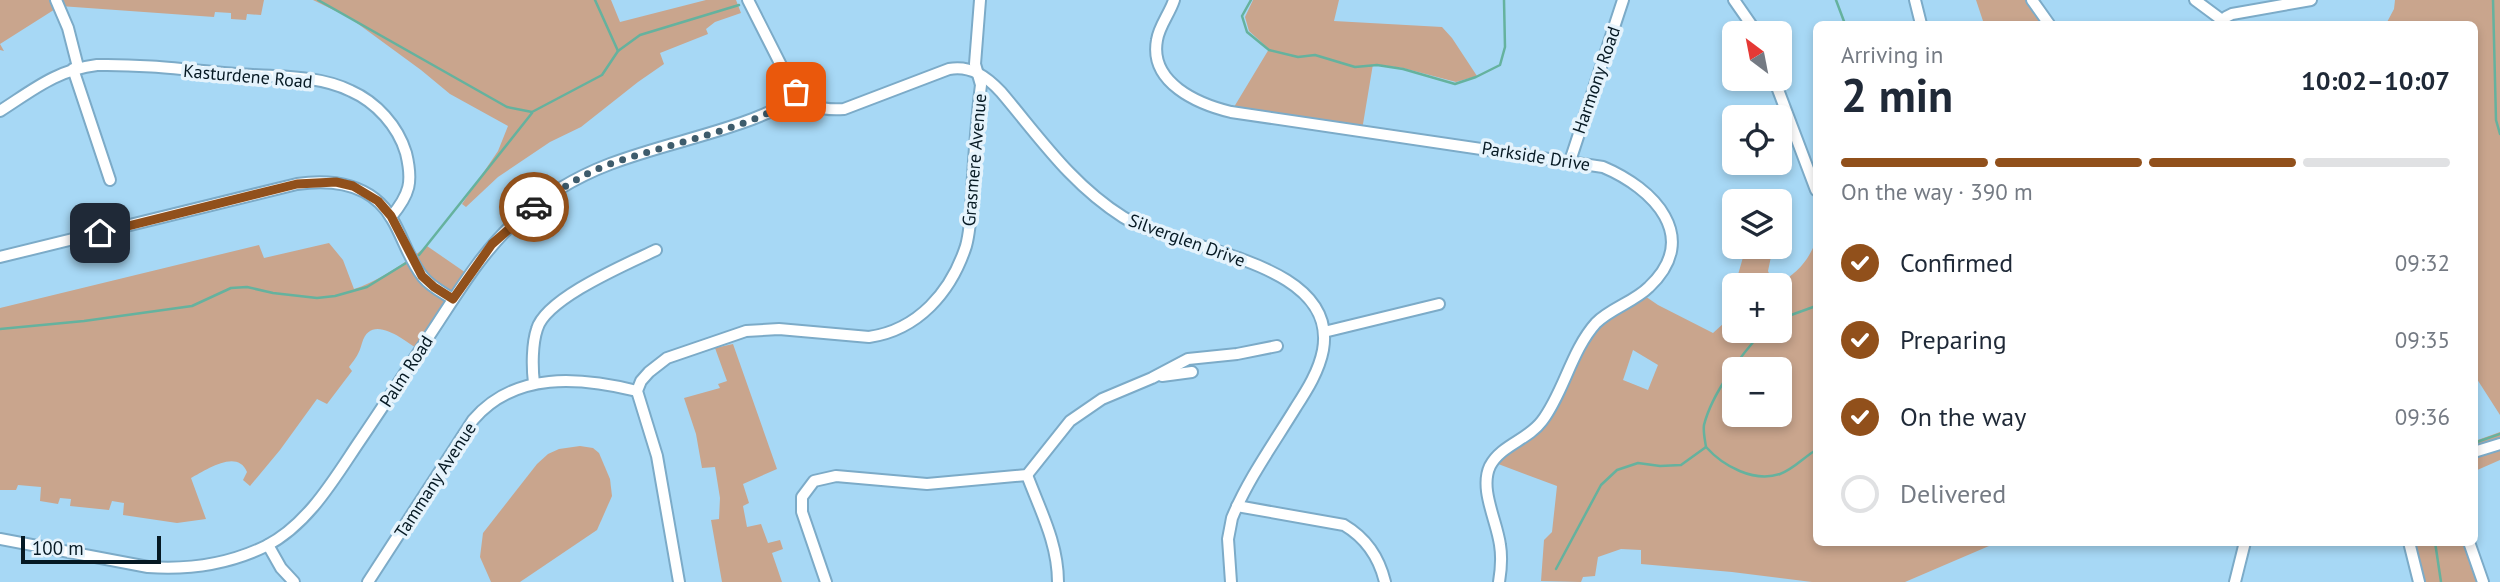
<!DOCTYPE html>
<meta charset="utf-8">
<style>
body{margin:0;font-family:"PT Sans",sans-serif;background:#f2f2f3;color:#1f2937;height:100vh;display:flex;flex-direction:column;font-size:26px;white-space:nowrap}
*{box-sizing:border-box;margin:0}
p{font-size:23px;color:#747a83}
.icon{flex:none;width:38px;height:38px;fill:none;stroke:currentColor;stroke-width:2;stroke-linecap:round;stroke-linejoin:round}
.map{position:relative;flex:1;overflow:hidden}
.drawer{position:absolute;left:1813px;top:21px;width:665px;height:525px;display:flex;flex-direction:column;background:#fff;border-radius:10px;box-shadow:0 4px 10px #0003}
.drawer>*{flex:none}
.needle{width:46px;rotate:328deg}
.fabs{position:absolute;left:1722px;top:21px;display:grid;gap:14px}
.fabs a{display:grid;place-items:center;width:70px;height:70px;border-radius:10px;background:#fff;box-shadow:0 4px 10px #0003;font-size:35px}
.scale{position:absolute;left:21px;bottom:18px;width:140px;box-sizing:border-box;padding-left:7px;border:4px solid #061923;border-top:0;font-size:19px;line-height:24px;white-space:nowrap;color:#061923;-webkit-text-stroke:5px #e5f3fc;paint-order:stroke}
.pin{position:absolute;display:grid;place-items:center;width:60px;height:60px;color:#fff;margin:-30px;border-radius:14px;box-shadow:0 4px 10px #0006}
.courier{position:absolute;display:grid;place-items:center;width:70px;height:70px;margin:-35px;border:5px solid #91501b;border-radius:50%;background:#fff;color:#222;box-shadow:0 2px 9px #0007}
.headline em{font-style:normal;font-weight:700}
.headline div{display:flex;flex-direction:column-reverse}
.headline{display:flex;align-items:center;justify-content:space-between;height:119px;padding:0 28px}
h1{font-size:46px;font-weight:700;line-height:52px}
.bar{display:grid;grid-template-columns:repeat(4,1fr);gap:10px 7px;align-content:center;height:84px;padding:0 28px}
.bar i{height:9px;border-radius:5px;background:#e0e1e3}
.bar .selected{background:#91501b}
.bar p{grid-column:span 4}
ol{padding:0 28px;list-style:none}
li{display:flex;align-items:center;gap:21px;height:77px}
li p{margin-inline-start:auto}
li .icon{padding:7px;border-radius:50%;background:#91501b;color:#fff;stroke-width:4}
li:last-child{color:#747a83}
li i{width:38px;height:38px;border:4px solid #e0e1e3;border-radius:50%}
.map>svg:first-child{display:block}
.green{fill:#c9a58d;fill-rule:evenodd}
.lines{fill:none;stroke-linecap:round;stroke-linejoin:round}
.stream{stroke:#65b29e;stroke-width:2.5}
.minor-casing{stroke:#7cabc8;stroke-width:14}
.minor{stroke:#fff;stroke-width:10}
.done{stroke:#3e5c6c;stroke-width:7;stroke-dasharray:0 12.6}
.route{stroke:#91501b;stroke-width:9}
.labels{text-anchor:middle;dominant-baseline:central;stroke-width:7;stroke-linejoin:round;paint-order:stroke}
.street-label{font-size:18px;fill:#061923;stroke:#e5f3fc}
</style>
<div class="map">
<svg width="2500" height="582" viewBox="0 0 2500 582">
<rect width="100%" height="100%" fill="#a7d8f5"/>
<g class="green">
<polygon points="0,0 264,0 261,15 247,14 246,20 231,19 231,13 215,12 214,17 60,6 0,44 4,51 0,50"/>
<polygon points="313,0 611,0 620,22 706,0 736,0 741,13 715,22 706,29 708,34 660,53 664,64 638,82 581,127 550,142 498,177 466,207 462,204 498,151 508,126 450,94 421,70 350,18"/>
<polygon points="1253,0 1339,0 1334,21 1442,27 1452,38 1477,76 1456,82 1403,68 1373,64 1362,130 1231,112 1269,49 1249,31 1245,17"/>
<polygon points="1976,0 2031,0 2048,24 1984,24"/>
<polygon points="2395,0 2500,0 2500,415 2475,376 2474,24 2386,24 2394,9"/>
<path d="M1816,240V542L1996,543L1905,582H1812L1732,572L1641,564V550L1621,549L1598,557L1595,576L1583,577L1581,582L1541,581L1544,540L1552,532L1557,486L1493,462L1532,432L1591,330L1642,294L1658,305L1713,333L1724,323L1734,288V331H1780V285H1777C1796,274 1809,261 1816,240ZM1633,350L1658,365L1648,390L1623,380ZM1734,369H1780V415H1734Z"/>
<path d="M329,243L343,260L354,289C377,282 408,261 427,246L469,275L419,350C405,341 371,312 362,343C359,354 356,358 349,367L352,371L327,404L317,399L280,450L250,486L243,480L247,472C237,448 205,471 191,478L206,519L177,523L123,515L124,503L112,501L109,510L70,506L71,499L60,498L58,504L40,501L41,487L18,485L16,490H0V308L259,245L264,258Z"/>
<polygon points="1746,247 1773,247 1768,271 1774,285 1735,285"/>
<polygon points="733,344 777,469 743,484 749,503 743,506 747,527 761,524 768,543 780,540 783,549 772,553 782,582 722,582 711,520 719,519 720,498 715,467 702,468 696,434 684,398 720,388 718,384 727,381 715,348"/>
<polygon points="2500,432 2500,460 2475,471 2475,441"/>
<polygon points="580,446 593,448 599,453 610,479 612,496 597,530 520,582 491,582 480,557 483,533 537,464 548,454 559,449"/>
<polygon points="2409,543 2471,543 2484,582 2418,582"/>
</g>
<g class="lines">
<g class="stream">
<polyline points="318,0 507,107 532,112 602,75 618,51 640,35 739,5"/>
<polyline points="595,0 618,51"/>
<polyline points="1251,0 1242,16 1247,32 1269,50 1298,57 1315,55 1355,67 1377,65 1403,69 1455,84 1476,77 1500,65 1505,47 1504,0"/>
<polyline points="1836,0 1845,24"/>
<polyline points="2493,0 2496,120 2500,134"/>
<polyline points="419,255 532,113"/>
<polyline points="1780,319 1816,306"/>
<polyline points="0,329 84,321 192,306 231,288 247,287 273,293 317,298 335,296 367,287 406,263"/>
<path d="M1763,331C1741,355 1712,393 1704,425C1703,432 1705,440 1706,447C1723,466 1754,483 1780,474C1794,469 1804,457 1816,450"/>
<polyline points="2474,443 2500,434"/>
<polyline points="2435,542 2441,582"/>
<polyline points="1556,569 1601,485 1617,470 1638,463 1660,466 1681,465 1706,447"/>
</g>
<defs>
<g id="minor">
<polyline points="56,0 68,28 78,67"/>
<path d="M748,0L791,85C804,105 820,111 844,109L949,69C971,65 987,77 1001,92C1040,138 1071,184 1123,217C1177,251 1339,259 1323,350C1319,371 1307,390 1296,407C1274,443 1248,479 1232,518L1228,539L1231,582"/>
<path d="M1174,0C1170,13 1159,26 1157,40C1149,83 1198,104 1231,112L1603,167C1653,188 1702,237 1649,287C1634,302 1611,308 1596,323C1571,351 1564,392 1542,421C1528,440 1501,445 1490,466C1479,489 1497,521 1500,545C1502,557 1501,570 1499,582"/>
<polyline points="1734,0 1757,33"/>
<polyline points="1915,0 1921,24"/>
<polyline points="2032,0 2049,24"/>
<polyline points="2195,0 2222,20"/>
<polyline points="2221,24 2226,17 2232,14 2311,0"/>
<polyline points="73,69 110,180"/>
<polyline points="1774,79 1816,190"/>
<path d="M0,111C33,90 56,70 97,65C143,64 190,70 236,74C273,77 317,74 351,91C376,102 398,126 406,153C413,182 410,194 391,217"/>
<polyline points="1570,161 1623,0"/>
<path d="M0,257L297,184C333,179 372,184 392,219C403,237 409,260 423,277C431,287 442,292 453,299"/>
<polyline points="1324,332 1439,304"/>
<polyline points="1162,376 1192,372"/>
<path d="M534,383C532,367 532,344 537,329C546,298 627,264 656,250"/>
<polyline points="2474,452 2500,444"/>
<path d="M1027,475C1040,510 1058,543 1058,582"/>
<path d="M1237,506L1344,525C1366,538 1379,557 1385,582"/>
<path d="M0,539L148,567C189,570 229,564 266,546C307,525 333,481 357,445C385,404 412,362 439,321C462,286 484,250 516,221C543,197 576,177 610,164C673,140 741,131 799,97"/>
<polyline points="2409,542 2419,582"/>
<polyline points="2469,542 2483,582"/>
<polyline points="268,545 281,568 294,582"/>
<path d="M368,582L473,420C515,371 580,377 637,391"/>
<path d="M679,582L657,456L637,391L641,381L649,372L667,358L746,331L779,329L869,337C918,330 951,292 966,246C972,224 971,199 973,176C975,145 977,115 981,85L975,64L980,0"/>
<polyline points="826,582 802,512 802,497 814,481 836,476 927,484 1027,475 1070,421 1102,399 1152,378 1188,359 1237,354 1277,346"/>
<polyline points="2235,582 2245,542"/>
</g>
</defs>
<use href="#minor" class="minor-casing"/>
<use href="#minor" class="minor"/>
</g>
<g class="lines">
<path class="done" d="M534,207C559,190 584,173 613,163C672,143 735,132 791,102L799,97L796,92"/>
<polyline class="route" points="100,233 297,184 336,182 353,186 378,201 391,216 422,276 434,287 453,299 492,244 534,207"/>
</g>
<g class="labels">
<g class="street-label">
<text transform="translate(248 76) rotate(5)">Kasturdene Road</text>
<text transform="translate(1596 80) rotate(-71)">Harmony Road</text>
<text transform="translate(1536 156) rotate(9)">Parkside Drive</text>
<text transform="translate(974 160) rotate(-85)">Grasmere Avenue</text>
<text transform="translate(1187 240) rotate(20)">Silverglen Drive</text>
<text transform="translate(406 371) rotate(-57)">Palm Road</text>
<text transform="translate(435 480) rotate(-57)">Tammany Avenue</text>
</g>
</g>
</svg>
<div class="fabs">
<a><svg class="needle" viewBox="-14 -14 28 28"><path d="M0-13l5 13h-10z" fill="#e53935"/><path d="M0 13l5-13h-10z" fill="#747a83"/></svg></a>
<a><svg class="icon" aria-label="locate" viewBox="0 0 24 24"><circle cx="12" cy="12" r="6"/><path d="M12 2v4M12 18v4M2 12h4M18 12h4"/></svg></a>
<a><svg class="icon" aria-label="layers" viewBox="0 0 24 24"><path d="M12 4l9 5-9 5-9-5zM3 14l9 5 9-5"/></svg></a>
<a>+</a>
<a>−</a>
</div>
<div class="scale">100 m</div>
<div class="pin" style="left:796px;top:92px;background:#ea580c"><svg class="icon" aria-label="bag" viewBox="0 0 24 24"><path d="M5 8h14l-1 12H6zM9 8a3 3 0 0 1 6 0"/></svg></div>
<div class="pin" style="left:100px;top:233px;background:#1f2937"><svg class="icon" aria-label="home" viewBox="0 0 24 24"><path d="M3 11l9-7 9 7M6 9v11h12V9"/></svg></div>
<div class="courier" style="left:534px;top:207px"><svg class="icon" aria-label="car" viewBox="0 0 24 24"><path d="M5 17H2v-5l4-1 3-4h7l3 4 3 1v5h-3M9 17h6M6 11h13"/><circle cx="7" cy="17" r="2"/><circle cx="17" cy="17" r="2"/></svg></div>
<section class="drawer">
<div class="headline"><div><h1>2 min</h1><p>Arriving in</p></div><em>10:02–10:07</em></div>
<div class="bar"><i class="selected"></i><i class="selected"></i><i class="selected"></i><i></i><p>On the way · 390 m</p></div>
<ol>
<li><svg class="icon" aria-label="check" viewBox="0 0 24 24"><path d="M5 12l5 5 9-10"/></svg>Confirmed<p>09:32</p></li>
<li><svg class="icon" aria-label="check" viewBox="0 0 24 24"><path d="M5 12l5 5 9-10"/></svg>Preparing<p>09:35</p></li>
<li><svg class="icon" aria-label="check" viewBox="0 0 24 24"><path d="M5 12l5 5 9-10"/></svg>On the way<p>09:36</p></li>
<li><i></i>Delivered</li>
</ol>
</section>
</div>
